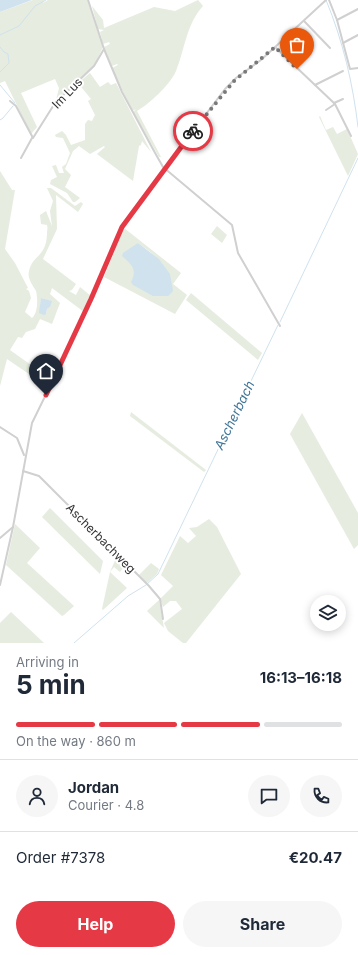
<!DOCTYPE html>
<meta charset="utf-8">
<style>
body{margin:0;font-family:Inter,sans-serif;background:#f6f6f7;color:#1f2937;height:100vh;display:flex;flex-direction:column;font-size:15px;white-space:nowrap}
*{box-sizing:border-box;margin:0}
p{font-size:13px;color:#747a83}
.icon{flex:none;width:22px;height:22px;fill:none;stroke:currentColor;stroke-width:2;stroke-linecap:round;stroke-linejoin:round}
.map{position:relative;height:643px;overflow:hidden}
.panel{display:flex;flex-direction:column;background:#fff;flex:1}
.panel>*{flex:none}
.buttons{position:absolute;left:310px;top:595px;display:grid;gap:8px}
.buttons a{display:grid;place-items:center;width:36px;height:36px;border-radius:50%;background:#fff;box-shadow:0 2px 10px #0003;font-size:20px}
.pin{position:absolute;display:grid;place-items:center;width:34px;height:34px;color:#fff;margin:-41px -17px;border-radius:50% 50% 50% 0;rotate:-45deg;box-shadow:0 0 4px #0007}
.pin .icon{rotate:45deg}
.courier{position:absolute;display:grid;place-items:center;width:40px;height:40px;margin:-20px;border:3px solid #e63946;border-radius:50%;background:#fff;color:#222;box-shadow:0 1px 5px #0007}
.headline em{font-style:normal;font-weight:700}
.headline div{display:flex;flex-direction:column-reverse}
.headline{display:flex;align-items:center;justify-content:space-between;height:68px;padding:0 16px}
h1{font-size:26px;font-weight:700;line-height:30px}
.bar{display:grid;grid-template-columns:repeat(4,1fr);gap:6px 4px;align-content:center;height:48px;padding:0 16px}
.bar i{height:5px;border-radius:3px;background:#e0e1e3}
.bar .on{background:#e63946}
.bar p{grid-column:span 4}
.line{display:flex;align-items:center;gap:10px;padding:0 16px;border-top:1px solid #e0e1e3}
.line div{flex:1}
.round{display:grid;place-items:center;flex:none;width:42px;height:42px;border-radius:21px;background:#f6f6f7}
.cta{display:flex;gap:8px;margin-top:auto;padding:8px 16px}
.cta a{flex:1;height:46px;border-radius:24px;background:#e63946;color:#fff;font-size:16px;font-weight:700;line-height:46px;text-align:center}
.cta a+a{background:#f6f6f7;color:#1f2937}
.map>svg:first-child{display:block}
.green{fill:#e6ecdf;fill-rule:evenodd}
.water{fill:#cfe2ee}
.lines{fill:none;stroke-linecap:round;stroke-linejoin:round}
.stream{stroke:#cfe2ee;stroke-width:1}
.minor{stroke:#d0d0d0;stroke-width:2}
.done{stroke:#7a7a7a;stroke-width:4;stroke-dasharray:0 7.2}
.route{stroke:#e63946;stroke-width:5}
.labels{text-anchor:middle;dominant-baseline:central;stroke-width:4;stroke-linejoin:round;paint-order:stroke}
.street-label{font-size:12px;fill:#333;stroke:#fff}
.water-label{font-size:13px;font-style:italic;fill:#3f7597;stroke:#fff}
</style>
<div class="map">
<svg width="358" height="643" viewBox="0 0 358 643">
<rect width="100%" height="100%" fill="#fff"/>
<g class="green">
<polygon points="33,0 45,0 43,3 48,0 87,0 103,47 94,66 56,100 59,88 55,79 21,93 37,127 31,134 5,81 0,83 0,12"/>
<path d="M198,0L203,6C186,25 185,49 176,71C170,85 149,104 137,111L161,157H159L133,112L136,109L132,111L112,68L118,65L117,64L112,66L104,47L110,44L109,42L103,44L100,32L104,30L98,29L92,6L103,20L104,28L154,7L175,11Z"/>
<polygon points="90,73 100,87 108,82 111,85 116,83 151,152 142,141 141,145 139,146 133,181 97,154 105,147 104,146 90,154 79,146 73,151 65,169 71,175 65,187 80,198 75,202 73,202 67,193 50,184 51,180 57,177 52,166 56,165 59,173 64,173 62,167 66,164 70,153 63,138 56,137 55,135 62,131 66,135 71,145 85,140 85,124 88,120 92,121 95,115 88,101 91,99 78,83"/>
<polygon points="320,116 326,130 333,127 337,134 347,129 358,154 348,176 319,117"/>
<path d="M0,171L12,190H15L5,249L15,263L28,288L26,289L29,291L31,298L25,312L32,318C38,313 38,299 36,291C33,285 27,279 29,271C33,254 46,258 47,234C47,230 48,228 47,225L41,224L40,215L46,211L52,226L50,211L53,201L47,188H51L75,206L81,202L83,204L78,212L56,195L57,229L43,259L76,284L72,290L69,291L76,295L80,287L91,296L84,312L52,288L50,294L60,303L52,324L40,319L35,329L26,332L22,338L18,337L10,350L52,380L48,387L7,359L0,386ZM41,298L50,301V307L47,309L46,314L40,313Z"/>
<polygon points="217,226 227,235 222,243 211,234"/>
<path d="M124,228L181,273L173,284L187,295L175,314L104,277ZM138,243C153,254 169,264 170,284L135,275L134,267Z"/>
<polygon points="191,293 262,353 258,360 186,300"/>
<polygon points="131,412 206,470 204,472 130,416"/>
<polygon points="302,413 358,513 358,545 354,549 290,434"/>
<polygon points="50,508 103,561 100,574 42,517"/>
<polygon points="209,519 217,527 241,574 186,643 183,643 168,631 164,623 182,609 176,601 170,601 163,607 160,599 173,586 161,575 180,536 188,543 196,536 189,528 197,527"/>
<polygon points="15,524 40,548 27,563 74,606 64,615 62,616 6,565"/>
<polygon points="117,556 125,565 120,572 114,567 110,572 127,588 103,610 102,609 110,572"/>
<polygon points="151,563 159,569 157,574 147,583 139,575"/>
<polygon points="159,600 164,628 147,611"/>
<polygon points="11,612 44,643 0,643 0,623"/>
</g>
<g class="water">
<polygon points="0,0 32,0 0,12"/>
<path d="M138,243L159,259L170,274L173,291L168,296H153L133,285L131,282C138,269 131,264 122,256L123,253Z"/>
<polygon points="41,298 52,301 50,307 47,309 46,314 44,315 39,313"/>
</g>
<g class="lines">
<g class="stream">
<path d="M326,0C343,41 353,84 358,127"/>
<polyline points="0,35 19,26 35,6 46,0"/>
<polyline points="0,47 4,52 8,54 9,63 0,72"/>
<polyline points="0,85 15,103"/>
<polyline points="0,120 3,118 13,106"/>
<polyline points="280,322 358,158"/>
<polyline points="74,643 128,596 146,585 158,574 278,325"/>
</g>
<g class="minor">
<polyline points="88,0 104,49 122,92 154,151 163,167 232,225 238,253 280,326"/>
<polyline points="329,0 337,20 350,69 358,68"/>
<polyline points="337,20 358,9"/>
<polyline points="304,21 330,48"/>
<polyline points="343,43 358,35"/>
<polyline points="275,47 335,104 351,136"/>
<polyline points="315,85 343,71"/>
<polyline points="10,101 16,106 33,138 55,103 94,66 104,49"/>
<polyline points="334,103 343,99"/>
<polyline points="326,110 335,104"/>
<polyline points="21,158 32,138"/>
<polyline points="0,427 17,438 24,455"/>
<polyline points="23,471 39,476 149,586 160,599 163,619"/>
<polyline points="0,538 13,527"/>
<polyline points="0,585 13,527 32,423 75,335 122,227 130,214 225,89 236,78 261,60 326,0"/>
</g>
</g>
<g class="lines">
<polyline class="done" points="193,131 234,81 275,47 297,69"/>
<polyline class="route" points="46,395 91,299 122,227 193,131"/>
</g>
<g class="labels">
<g class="street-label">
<text transform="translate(67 93) rotate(-46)">Im Lus</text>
<text transform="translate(101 538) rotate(45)">Ascherbachweg</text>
</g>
<g class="water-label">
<text transform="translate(234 415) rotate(-64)">Ascherbach</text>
</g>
</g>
</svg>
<div class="buttons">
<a><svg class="icon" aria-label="layers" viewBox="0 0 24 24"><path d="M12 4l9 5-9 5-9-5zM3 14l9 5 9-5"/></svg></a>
</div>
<div class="pin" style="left:297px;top:69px;background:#ea580c"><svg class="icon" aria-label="bag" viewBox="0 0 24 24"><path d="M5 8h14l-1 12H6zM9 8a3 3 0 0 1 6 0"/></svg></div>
<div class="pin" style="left:46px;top:395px;background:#1f2937"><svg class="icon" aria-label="home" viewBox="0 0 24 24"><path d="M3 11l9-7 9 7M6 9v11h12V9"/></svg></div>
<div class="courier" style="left:193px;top:131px"><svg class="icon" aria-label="bike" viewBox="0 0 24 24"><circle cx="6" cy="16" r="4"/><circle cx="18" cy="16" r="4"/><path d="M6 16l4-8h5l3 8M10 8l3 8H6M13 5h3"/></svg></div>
</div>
<section class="panel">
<div class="headline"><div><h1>5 min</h1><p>Arriving in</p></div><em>16:13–16:18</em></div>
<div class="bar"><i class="on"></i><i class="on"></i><i class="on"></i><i></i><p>On the way · 860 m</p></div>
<div class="line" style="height:72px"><a class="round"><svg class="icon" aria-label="person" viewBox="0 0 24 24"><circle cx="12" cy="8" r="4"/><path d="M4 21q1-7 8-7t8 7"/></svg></a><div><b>Jordan</b><p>Courier · 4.8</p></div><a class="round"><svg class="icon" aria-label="chat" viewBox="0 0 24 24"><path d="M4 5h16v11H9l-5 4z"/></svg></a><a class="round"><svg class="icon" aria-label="phone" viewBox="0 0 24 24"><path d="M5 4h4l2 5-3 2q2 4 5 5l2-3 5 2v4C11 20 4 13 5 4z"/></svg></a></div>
<div class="line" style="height:52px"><div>Order #7378</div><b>€20.47</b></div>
<div class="cta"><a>Help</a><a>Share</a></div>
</section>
